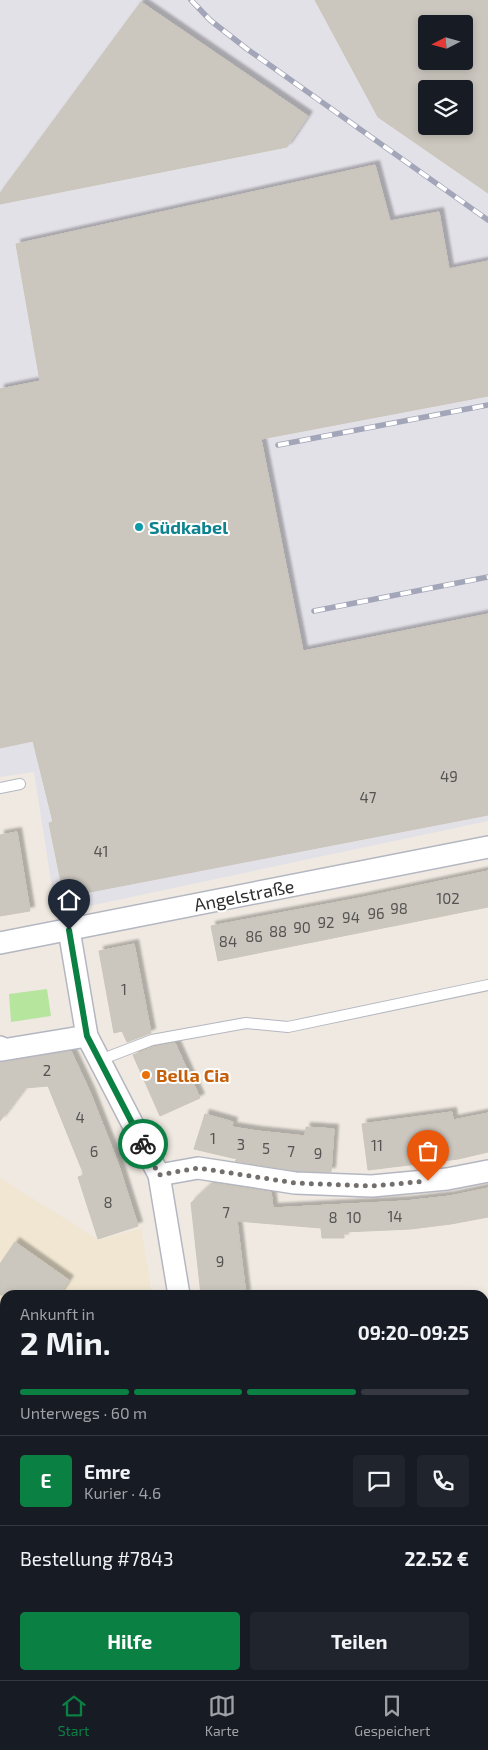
<!DOCTYPE html>
<html lang="de">
<meta charset="utf-8">
<style>
body{margin:0;font-family:"Exo 2",sans-serif;background:#20242c;color:#f1f3f6;height:100vh;display:flex;flex-direction:column;font-size:19px;white-space:nowrap}
*{box-sizing:border-box;margin:0}
p{font-size:16px;color:#9ea1a6}
.icon{flex:none;width:28px;height:28px;fill:none;stroke:currentColor;stroke-width:2;stroke-linecap:round;stroke-linejoin:round}
.map{position:relative;flex:1;overflow:hidden}
.panel{position:absolute;left:0px;top:1290px;width:489px;height:390px;display:flex;flex-direction:column;background:#171b24;border-radius:15px 15px 0 0;box-shadow:0 2px 8px #0003}
.panel>*{flex:none}
.needle{width:32px;rotate:264deg}
.tools{position:absolute;left:418px;top:15px;display:grid;gap:10px}
.tools a{display:grid;place-items:center;width:55px;height:55px;border-radius:5px;background:#171b24;box-shadow:0 2px 8px #0003;font-size:25px}
.pin{position:absolute;display:grid;place-items:center;width:42px;height:42px;color:#fff;margin:-51px -21px;border-radius:50% 50% 50% 0;rotate:-45deg;box-shadow:0 0 5px #0007}
.pin .icon{rotate:45deg}
.courier{position:absolute;display:grid;place-items:center;width:50px;height:50px;margin:-25px;border:4px solid #0b8043;border-radius:50%;background:#fff;color:#222;box-shadow:0 1px 6px #0007}
.headline em{font-style:normal;font-weight:700}
.headline div{display:flex;flex-direction:column-reverse}
.headline{display:flex;align-items:center;justify-content:space-between;height:85px;padding:0 20px}
h1{font-size:32px;font-weight:700;line-height:38px}
.bar{display:grid;grid-template-columns:repeat(4,1fr);gap:8px 5px;align-content:center;height:60px;padding:0 20px}
.bar i{height:6px;border-radius:4px;background:#363941}
.bar .selected{background:#0b8043}
.bar p{grid-column:span 4}
.line{display:flex;align-items:center;gap:12px;padding:0 20px;border-top:1px solid #363941}
.line div{flex:1}
.round{display:grid;place-items:center;flex:none;width:52px;height:52px;border-radius:5px;background:#20242c}
.cta{display:flex;gap:10px;margin-top:auto;padding:10px 20px}
.cta a{flex:1;height:58px;border-radius:5px;background:#0b8043;color:#fff;font-size:20px;font-weight:700;line-height:58px;text-align:center}
.cta a+a{background:#20242c;color:#f1f3f6}
.tab-bar{display:flex;justify-content:space-around;align-items:center;height:70px;border-top:1px solid #363941;background:#171b24;font-size:14px;color:#9ea1a6}
.tab-bar a{display:grid;justify-items:center;gap:2px}
.tab-bar .selected{color:#0b8043}
.map>svg:first-child{display:block}
.industrial{fill:#e3e1e8;fill-rule:evenodd}
.education{fill:#f0e6d1}
.green{fill:#b6e59e}
.building{fill:#cbc7bf;stroke:#cbc5ba;fill-rule:evenodd;filter:url(#shadow)}
.lines{fill:none;stroke-linecap:round;stroke-linejoin:round}
.service-casing{stroke:#b4b7c1;stroke-width:12}
.minor-casing{stroke:#b4b7c1;stroke-width:24}
.service{stroke:#fff;stroke-width:10}
.minor{stroke:#fff;stroke-width:21}
.rail-casing{stroke:#a3a6b8;stroke-width:5.5}
.rail{stroke:#fff;stroke-width:4;stroke-dasharray:11;stroke-linecap:butt}
.done{stroke:#726f6d;stroke-width:5;stroke-dasharray:0 9}
.route{stroke:#0b8043;stroke-width:6}
.culture-dot{fill:#0f9aa8;stroke:#fff;stroke-width:2}
.food-dot{fill:#e8710a;stroke:#fff;stroke-width:2}
.labels{text-anchor:middle;dominant-baseline:central;stroke-width:4;stroke-linejoin:round;paint-order:stroke}
.number-label{font-size:15px;fill:#555452}
.culture-label{font-size:18px;font-weight:bold;fill:#0d838f;stroke:#fff;text-anchor:start}
.street-label{font-size:18px;fill:#2e2e2e;stroke:#fff}
.food-label{font-size:18px;font-weight:bold;fill:#c56008;stroke:#fff;text-anchor:start}
</style>
<div class="map">
<svg width="488" height="1680" viewBox="0 0 488 1680">
<defs>
<filter id="shadow"><feDropShadow dx="4.5" dy="-4.5" stdDeviation="1" flood-color="#0004"/></filter>
</defs>
<rect width="100%" height="100%" fill="#efe9e1"/>
<g class="industrial">
<path d="M0,0H488V821L56,913L34,772L0,777ZM426,24H464V61H426ZM426,89H464V126H426Z"/>
<polygon points="488,1504 488,1680 174,1680 175,1675 484,1675 484,1505"/>
</g>
<polygon class="education" points="0,1178 99,1240 141,1228 152,1295 5,1295 5,1415 0,1411"/>
<polygon class="green" points="47,989 51,1016 11,1022 9,994"/>
<g class="building">
<path d="M315,0H488V193L378,117ZM426,24H464V61H426ZM426,89H464V126H426Z"/>
<polygon points="141,2 308,116 287,147 0,204 0,193"/>
<polygon points="375,165 390,221 439,212 449,269 488,261 488,396 261,439 303,651 488,614 488,815 64,897 49,823 53,822 33,741 0,748 0,389 40,381 16,244"/>
<polygon points="17,832 30,911 0,916 0,835"/>
<polygon points="488,871 488,907 218,961 211,926 360,898"/>
<polygon points="134,944 151,1033 127,1042 122,1031 114,1033 99,951"/>
<polygon points="175,1043 200,1098 160,1116 133,1055 153,1047"/>
<polygon points="71,1051 90,1092 118,1163 138,1226 98,1239 78,1177 84,1175 48,1086 25,1088 0,1121 0,1062"/>
<polygon points="452,1112 453,1120 488,1113 488,1152 458,1159 368,1170 362,1124"/>
<polygon points="205,1114 233,1122 232,1127 257,1131 305,1136 306,1127 334,1129 331,1172 296,1171 235,1161 237,1159 194,1149"/>
<polygon points="212,1183 271,1192 273,1208 406,1201 450,1196 488,1188 488,1217 451,1224 411,1229 344,1232 344,1238 322,1238 321,1228 237,1221 246,1295 201,1295 191,1203"/>
<polygon points="15,1242 69,1280 59,1295 0,1295 0,1264"/>
</g>
<g class="lines">
<defs>
<g id="service">
<polyline points="0,788 20,784"/>
<polyline points="100,1060 152,1040 246,1023 288,1027 488,985"/>
</g>
<g id="minor">
<polyline points="69,930 87,1036 159,1175 179,1295"/>
<polyline points="0,943 488,847"/>
<polyline points="0,1047 2,1050 87,1036"/>
<polyline points="159,1175 198,1168 295,1183 372,1186 447,1179 488,1171"/>
<polyline points="0,1438 5,1441"/>
<polyline points="484,1494 488,1493"/>
<polyline points="139,1680 141,1675"/>
</g>
</defs>
<use href="#service" class="service-casing"/>
<use href="#minor" class="minor-casing"/>
<use href="#service" class="service"/>
<use href="#minor" class="minor"/>
<defs>
<g id="rail">
<polyline points="191,0 210,20 247,49 488,220"/>
<polyline points="278,445 488,405"/>
<polyline points="314,611 488,577"/>
</g>
</defs>
<use href="#rail" class="rail-casing"/>
<use href="#rail" class="rail"/>
</g>
<g class="lines">
<polyline class="done" points="143,1144 159,1175 198,1168 295,1183 372,1186 428,1181"/>
<polyline class="route" points="69,930 87,1036 143,1144"/>
</g>
<circle class="culture-dot" cx="139" cy="527" r="5"/>
<circle class="food-dot" cx="146" cy="1075" r="5"/>
<g class="labels">
<g class="number-label">
<text x="449" y="776">49</text>
<text x="368" y="797">47</text>
<text x="101" y="851">41</text>
<text x="448" y="898">102</text>
<text x="399" y="908">98</text>
<text x="376" y="913">96</text>
<text x="351" y="917">94</text>
<text x="326" y="922">92</text>
<text x="302" y="927">90</text>
<text x="278" y="931">88</text>
<text x="254" y="936">86</text>
<text x="228" y="941">84</text>
<text x="124" y="989">1</text>
<text x="47" y="1070">2</text>
<text x="80" y="1117">4</text>
<text x="213" y="1138">1</text>
<text x="241" y="1144">3</text>
<text x="377" y="1145">11</text>
<text x="266" y="1148">5</text>
<text x="94" y="1151">6</text>
<text x="291" y="1151">7</text>
<text x="318" y="1153">9</text>
<text x="108" y="1202">8</text>
<text x="226" y="1212">7</text>
<text x="395" y="1216">14</text>
<text x="333" y="1217">8</text>
<text x="354" y="1217">10</text>
<text x="220" y="1261">9</text>
</g>
<g class="culture-label">
<text x="149" y="527">Südkabel</text>
</g>
<g class="street-label">
<text transform="translate(244 895) rotate(-11)">Angelstraße</text>
</g>
<g class="food-label">
<text x="156" y="1075">Bella Cia</text>
</g>
</g>
</svg>
<div class="tools">
<a><svg class="needle" viewBox="-14 -14 28 28"><path d="M0-13l5 13h-10z" fill="#e53935"/><path d="M0 13l5-13h-10z" fill="#9ea1a6"/></svg></a>
<a><svg class="icon" aria-label="layers" viewBox="0 0 24 24"><path d="M12 4l9 5-9 5-9-5zM3 14l9 5 9-5"/></svg></a>
</div>
<div class="pin" style="left:428px;top:1181px;background:#ea580c"><svg class="icon" aria-label="bag" viewBox="0 0 24 24"><path d="M5 8h14l-1 12H6zM9 8a3 3 0 0 1 6 0"/></svg></div>
<div class="pin" style="left:69px;top:930px;background:#1f2937"><svg class="icon" aria-label="home" viewBox="0 0 24 24"><path d="M3 11l9-7 9 7M6 9v11h12V9"/></svg></div>
<div class="courier" style="left:143px;top:1144px"><svg class="icon" aria-label="bike" viewBox="0 0 24 24"><circle cx="6" cy="16" r="4"/><circle cx="18" cy="16" r="4"/><path d="M6 16l4-8h5l3 8M10 8l3 8H6M13 5h3"/></svg></div>
<section class="panel">
<div class="headline"><div><h1>2 Min.</h1><p>Ankunft in</p></div><em>09:20–09:25</em></div>
<div class="bar"><i class="selected"></i><i class="selected"></i><i class="selected"></i><i></i><p>Unterwegs · 60 m</p></div>
<div class="line" style="height:90px"><b class="round" style="background:#0b8043;color:#fff">E</b><div><b>Emre</b><p>Kurier · 4.6</p></div><a class="round"><svg class="icon" aria-label="chat" viewBox="0 0 24 24"><path d="M4 5h16v11H9l-5 4z"/></svg></a><a class="round"><svg class="icon" aria-label="phone" viewBox="0 0 24 24"><path d="M5 4h4l2 5-3 2q2 4 5 5l2-3 5 2v4C11 20 4 13 5 4z"/></svg></a></div>
<div class="line" style="height:65px"><div>Bestellung #7843</div><b>22.52 €</b></div>
<div class="cta"><a>Hilfe</a><a>Teilen</a></div>
</section>
</div>
<nav class="tab-bar">
<a class="selected"><svg class="icon" aria-label="home" viewBox="0 0 24 24"><path d="M3 11l9-7 9 7M6 9v11h12V9"/></svg>Start</a>
<a><svg class="icon" aria-label="map" viewBox="0 0 24 24"><path d="M3 6l6-2 6 2 6-2v14l-6 2-6-2-6 2zM9 4v14M15 6v14"/></svg>Karte</a>
<a><svg class="icon" aria-label="saved" viewBox="0 0 24 24"><path d="M7 4h10v16l-5-4-5 4z"/></svg>Gespeichert</a>
</nav>
